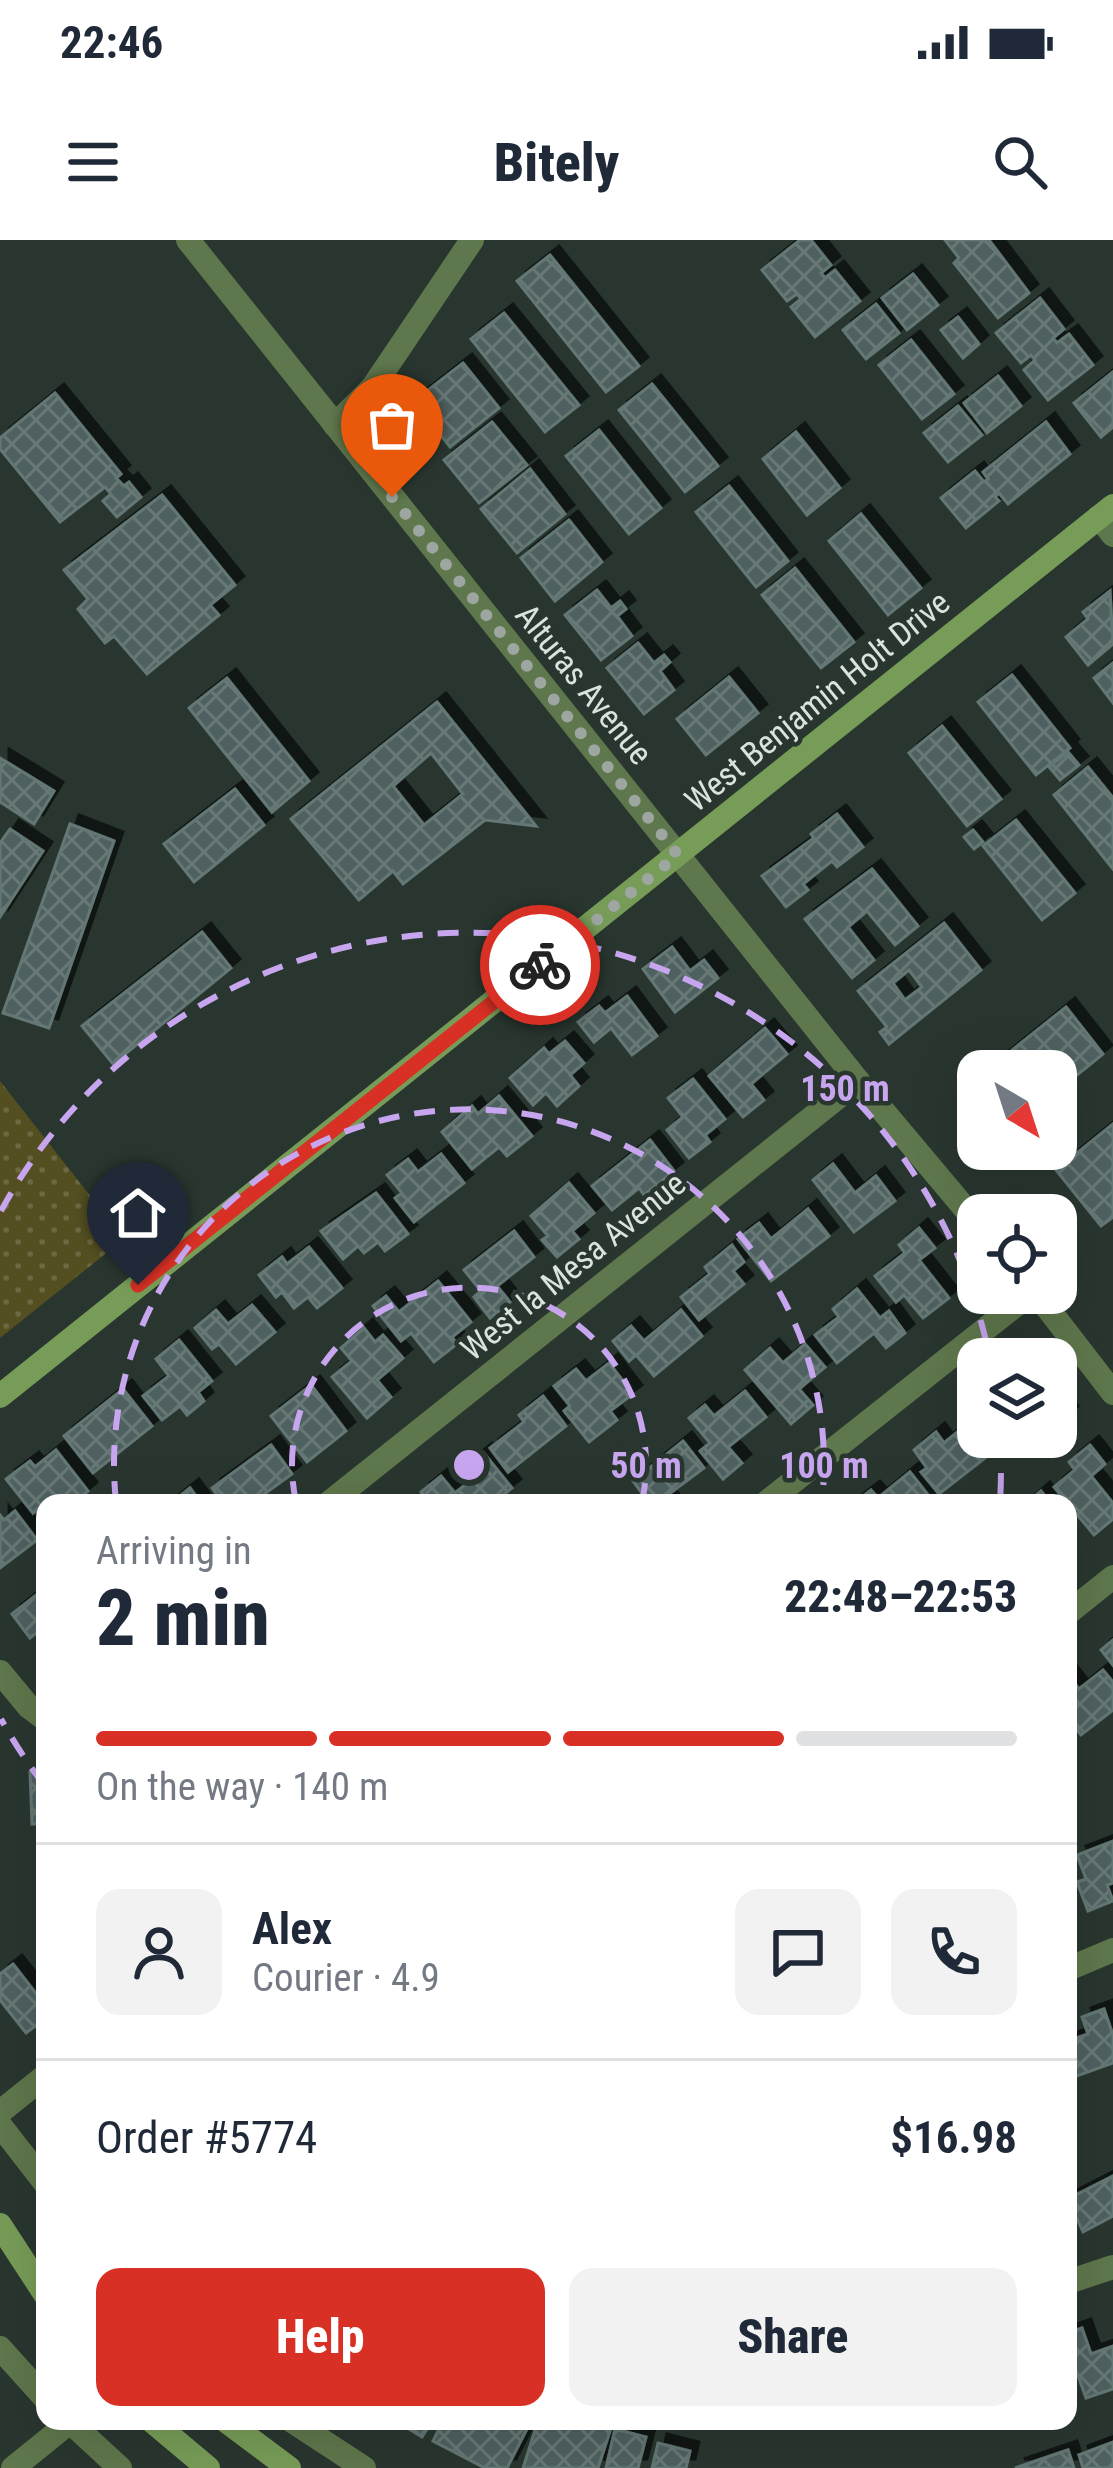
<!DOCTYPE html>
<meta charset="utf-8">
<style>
body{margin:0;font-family:"Roboto Condensed",sans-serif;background:#f2f2f3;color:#1f2937;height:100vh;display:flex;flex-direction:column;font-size:45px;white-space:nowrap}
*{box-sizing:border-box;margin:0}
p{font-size:39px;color:#747a83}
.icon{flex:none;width:66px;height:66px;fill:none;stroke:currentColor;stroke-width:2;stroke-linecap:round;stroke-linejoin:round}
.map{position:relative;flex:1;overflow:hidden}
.panel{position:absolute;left:36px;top:1254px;width:1041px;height:936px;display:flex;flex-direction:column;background:#fff;border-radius:24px;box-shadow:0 12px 48px #0002}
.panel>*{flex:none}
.needle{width:78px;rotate:141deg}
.fabs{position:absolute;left:957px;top:810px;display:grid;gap:24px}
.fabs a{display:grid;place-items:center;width:120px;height:120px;border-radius:24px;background:#fff;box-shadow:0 12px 48px #0002;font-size:60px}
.pin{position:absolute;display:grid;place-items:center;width:102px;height:102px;color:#fff;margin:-123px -51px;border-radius:50% 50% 50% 0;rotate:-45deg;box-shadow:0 0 12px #0007}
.pin .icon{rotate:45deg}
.courier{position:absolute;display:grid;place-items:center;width:120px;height:120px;margin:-60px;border:9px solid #d93025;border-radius:50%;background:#fff;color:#222;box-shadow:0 3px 15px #0007}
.headline em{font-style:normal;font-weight:800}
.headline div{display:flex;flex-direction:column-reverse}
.headline{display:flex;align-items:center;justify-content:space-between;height:204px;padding:0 60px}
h1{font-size:78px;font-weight:800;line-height:90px}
.bar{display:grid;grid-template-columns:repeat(4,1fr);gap:18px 12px;align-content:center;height:144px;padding:0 60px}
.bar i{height:15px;border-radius:9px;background:#e0e1e3}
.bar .on{background:#d93025}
.bar p{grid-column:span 4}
.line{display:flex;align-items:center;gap:30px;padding:0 60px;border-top:3px solid #e0e1e3}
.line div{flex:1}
.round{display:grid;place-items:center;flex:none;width:126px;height:126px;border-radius:24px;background:#f2f2f3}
.button{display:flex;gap:24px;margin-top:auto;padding:24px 60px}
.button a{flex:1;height:138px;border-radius:24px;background:#d93025;color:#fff;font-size:48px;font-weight:800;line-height:138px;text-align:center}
.button a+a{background:#f2f2f3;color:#1f2937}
.status{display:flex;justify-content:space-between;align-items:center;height:84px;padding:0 60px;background:#fff;direction:ltr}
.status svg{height:33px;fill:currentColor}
header{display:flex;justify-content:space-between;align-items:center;height:156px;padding:0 60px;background:#fff;font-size:54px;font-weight:800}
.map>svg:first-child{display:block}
.park{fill:url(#park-dots)}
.building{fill:url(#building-cross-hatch);stroke:#637775;stroke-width:3;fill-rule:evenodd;filter:url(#shadow)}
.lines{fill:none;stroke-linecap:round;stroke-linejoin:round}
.street{stroke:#5f774c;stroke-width:24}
.secondary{stroke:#779c57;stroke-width:24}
.done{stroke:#9da6a1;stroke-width:12;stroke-dasharray:0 21.6}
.route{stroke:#d93025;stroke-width:15}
.ring{fill:none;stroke:#c7a6ef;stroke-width:6;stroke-dasharray:21 15}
.labels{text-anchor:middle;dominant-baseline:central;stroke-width:9;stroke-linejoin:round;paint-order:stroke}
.street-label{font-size:33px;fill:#dbe3de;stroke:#29362f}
.centre{fill:#c7a6ef;stroke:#29362f;stroke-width:6}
.ring-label{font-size:36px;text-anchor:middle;font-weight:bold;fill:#c7a6ef;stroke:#29362f;stroke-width:9;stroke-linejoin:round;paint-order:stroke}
</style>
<div class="status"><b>22:46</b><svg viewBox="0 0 49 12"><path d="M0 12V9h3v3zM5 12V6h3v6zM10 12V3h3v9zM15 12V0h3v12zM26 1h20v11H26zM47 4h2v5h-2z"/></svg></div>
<header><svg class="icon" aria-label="menu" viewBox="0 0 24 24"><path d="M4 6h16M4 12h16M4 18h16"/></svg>Bitely<svg class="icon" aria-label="search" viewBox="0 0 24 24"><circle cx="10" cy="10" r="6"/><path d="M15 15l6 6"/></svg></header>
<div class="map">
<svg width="1113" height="2228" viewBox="0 0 1113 2228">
<defs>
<pattern id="park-dots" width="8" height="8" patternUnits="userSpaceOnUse" patternTransform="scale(3)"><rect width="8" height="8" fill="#544f21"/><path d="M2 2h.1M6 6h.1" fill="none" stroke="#6c6841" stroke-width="1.8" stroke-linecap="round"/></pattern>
<pattern id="building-cross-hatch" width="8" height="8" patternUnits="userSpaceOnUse" patternTransform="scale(3)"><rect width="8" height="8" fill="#4f6160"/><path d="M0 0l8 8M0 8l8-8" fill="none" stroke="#687876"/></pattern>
<filter id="shadow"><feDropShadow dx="9" dy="-9" stdDeviation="0" flood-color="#0009"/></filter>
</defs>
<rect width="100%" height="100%" fill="#29362f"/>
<polygon class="park" points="0,841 124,999 0,1098"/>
<g class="building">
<polygon points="800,0 811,0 831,25 821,33 825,38 835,30 860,61 815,97 791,67 801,59 797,54 787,61 762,30"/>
<polygon points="945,0 989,0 1029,53 998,78 954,23 959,18"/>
<polygon points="550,15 639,126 606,152 517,41"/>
<polygon points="913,34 938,65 907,90 882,58"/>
<polygon points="1040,58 1064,89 1053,98 1057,103 1069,94 1093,125 1048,160 1024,130 1035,120 1031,115 1021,123 996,93"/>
<polygon points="876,64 899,93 866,119 843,90"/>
<polygon points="504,73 579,165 545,192 471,99"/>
<polygon points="958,77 979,104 963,118 941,90"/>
<polygon points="911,100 954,154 922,179 879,125"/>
<polygon points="463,123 499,168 450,207 414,161"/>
<polygon points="1113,132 1113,187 1101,197 1074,163"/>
<polygon points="998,136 1021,166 987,193 964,163"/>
<polygon points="652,144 718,226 685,252 619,170"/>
<polygon points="55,153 121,234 116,238 124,246 129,242 141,257 117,277 103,261 111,254 105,247 60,282 0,209 0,198"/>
<polygon points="958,166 982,195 948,222 924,193"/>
<polygon points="492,182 527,225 479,263 444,220"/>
<polygon points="1046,182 1070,214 1008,264 999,253 995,257 999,261 966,288 941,258 975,231 984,242 988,239 983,232"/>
<polygon points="599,190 661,268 629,294 566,216"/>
<polygon points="796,192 840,248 807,275 763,219"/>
<polygon points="530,229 565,274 517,313 481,269"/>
<polygon points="729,246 788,321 756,347 696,272"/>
<polygon points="162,255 235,345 210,365 219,375 147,434 114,396 105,403 78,369 88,359 64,330"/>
<polygon points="861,274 921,348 888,375 829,301"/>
<polygon points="569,280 602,322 555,361 521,318"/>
<polygon points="795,328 854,402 821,428 762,355"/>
<polygon points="597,350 611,368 620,361 626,369 617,376 632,396 601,420 565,375"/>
<polygon points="1110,351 1113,404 1088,425 1066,397 1088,379 1083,372"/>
<polygon points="638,403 654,423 664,415 670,422 660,431 674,450 644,474 607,428"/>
<polygon points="1113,423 1113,463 1094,438"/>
<polygon points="1012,435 1070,508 1036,535 978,462"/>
<polygon points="729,437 758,473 706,515 677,479"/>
<polygon points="227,438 309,541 272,572 189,468"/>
<path d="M437,462L536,586L485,580L403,644L393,631L359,660L291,579ZM431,513L463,554L424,585L393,546Z"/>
<polygon points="942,486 1001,559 967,586 909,513"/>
<polygon points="1068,512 1079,525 1060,540 1049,527"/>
<polygon points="0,518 54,551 34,584 0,562"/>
<polygon points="1088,527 1113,558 1113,629 1054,555"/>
<polygon points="235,549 264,585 194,642 164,604"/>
<polygon points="837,574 863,607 837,627 832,621 803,644 808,650 786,667 762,636 814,598 811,594"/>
<polygon points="1016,580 1075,653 1042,680 983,606"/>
<polygon points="70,584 114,601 49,788 3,773"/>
<polygon points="10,589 43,611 0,677 0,603"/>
<polygon points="973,590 983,602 974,609 964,597"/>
<polygon points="872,629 918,686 895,705 867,671 848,687 874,720 852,738 805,679"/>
<path d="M944,683L981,730L889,804L880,792L887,787L858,751ZM909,730L922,747L905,760L893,743Z"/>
<polygon points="202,692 231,728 113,824 82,786"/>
<polygon points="672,707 690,731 704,720 718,738 675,772 643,729"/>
<polygon points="627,756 657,796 632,815 611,788 594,802 578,782 599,766 605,773"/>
<polygon points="1066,767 1103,814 1056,852 1056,831 986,831"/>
<polygon points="765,788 787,814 751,844 764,860 743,877 709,836"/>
<polygon points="565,801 584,823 570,835 579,846 557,866 546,853 533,865 510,838 544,808 549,814"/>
<polygon points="693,839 725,879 705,895 710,902 689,918 667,890 683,877 668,858"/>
<polygon points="499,856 532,896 507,916 499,907 472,929 442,892 472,866 478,874"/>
<polygon points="1113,884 1113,977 1101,986 1056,930"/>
<polygon points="650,900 674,931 644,955 639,948 612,970 592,946"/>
<polygon points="441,914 464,943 414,982 395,958 402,953 387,935 408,919 418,932"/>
<polygon points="833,924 855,953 876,936 895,961 854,992 813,940"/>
<polygon points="569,943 594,973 572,991 579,999 557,1017 542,1000 548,996 531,976"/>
<polygon points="376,953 408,994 385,1011 378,1002 364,1013 358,1006 343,1019 321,991"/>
<polygon points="808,969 829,996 771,1041 738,999 759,983 771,999"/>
<polygon points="919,988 935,1008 919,1020 949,1058 923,1078 904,1055 896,1062 875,1036 905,1013 899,1005"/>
<polygon points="514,991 534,1017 497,1046 510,1062 490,1078 474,1057 481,1051 464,1030"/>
<polygon points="732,1005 744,1022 733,1031 744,1044 699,1080 681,1057 710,1034 705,1027"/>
<polygon points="309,1007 342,1048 317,1068 308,1057 294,1068 282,1052 276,1057 259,1035 282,1017 287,1024"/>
<polygon points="438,1041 471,1082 452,1097 457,1104 434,1122 411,1093 401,1101 373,1066 386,1056 399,1072"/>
<polygon points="857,1049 880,1078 889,1071 905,1093 886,1108 874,1093 837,1123 815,1095 839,1077 833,1069"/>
<polygon points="252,1065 275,1092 236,1124 219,1104 212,1109 195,1088 216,1070 228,1084"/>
<polygon points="681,1070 702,1096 654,1136 636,1115 629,1121 613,1101 631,1086 644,1101"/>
<polygon points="364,1088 375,1102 383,1095 403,1118 377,1140 391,1157 367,1178 332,1137 352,1121 341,1108"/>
<polygon points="179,1100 212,1141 198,1152 204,1161 187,1175 180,1166 162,1180 143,1156 169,1136 156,1119"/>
<polygon points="805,1104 825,1127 799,1149 813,1165 791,1184 745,1130 770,1108 783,1123"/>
<polygon points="609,1123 633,1154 610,1171 617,1180 589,1202 564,1171 570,1166 554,1146 576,1129 586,1141"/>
<polygon points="311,1145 346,1191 307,1222 271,1176"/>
<polygon points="123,1149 152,1186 93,1233 64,1196"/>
<polygon points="745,1151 766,1177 728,1207 742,1223 723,1239 700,1211 710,1203 689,1178 705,1165 714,1176"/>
<polygon points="543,1156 566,1186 508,1232 490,1208 524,1182 519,1175"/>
<polygon points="1056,1158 1069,1175 1056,1186"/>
<polygon points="966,1185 989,1215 939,1254 921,1232 927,1228 914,1210 936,1192 944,1203"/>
<polygon points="683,1201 704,1228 665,1257 670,1263 649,1263 633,1241"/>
<polygon points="271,1205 292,1234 252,1263 223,1263 212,1248"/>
<polygon points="1090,1205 1105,1224 1091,1236 1113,1263 1113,1279 1094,1295 1054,1247 1075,1230 1069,1222"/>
<polygon points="56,1210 88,1251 74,1263 56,1263 52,1257 33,1273 6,1239 30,1221 35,1227"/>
<polygon points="483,1212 512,1248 493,1263 430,1263 421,1252 441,1236 455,1253 470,1241 461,1230"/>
<polygon points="910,1232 932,1260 929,1263 854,1263 871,1250 878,1258"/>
<polygon points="190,1248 201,1263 171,1263"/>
<polygon points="1041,1251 1050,1263 1027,1263"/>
<polygon points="15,1271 37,1300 0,1328 0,1275 4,1280"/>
<polygon points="45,1348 45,1386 30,1398 12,1374"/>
<polygon points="1113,1400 1113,1425 1101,1410"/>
<polygon points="1103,1430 1113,1442 1113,1470 1081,1495 1068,1478 1068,1435 1079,1449"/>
<polygon points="30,1532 45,1532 45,1584 32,1584"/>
<polygon points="1113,1601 1113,1643 1107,1645 1113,1661 1088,1671 1077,1642 1086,1639 1077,1615"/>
<polygon points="13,1724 45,1765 45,1779 26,1793 0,1760 0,1734"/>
<polygon points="1104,1769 1113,1795 1113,1823 1068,1839 1068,1801 1088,1794 1082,1777"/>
<polygon points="1113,1936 1113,1976 1083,1992 1068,1959"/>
<polygon points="1082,2088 1091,2114 1113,2106 1113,2149 1086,2158 1077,2133 1068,2137 1068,2093"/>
<polygon points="396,2181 432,2181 422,2197"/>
<polygon points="443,2181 531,2181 507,2228 485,2228 433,2201"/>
<polygon points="538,2181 569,2186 570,2181 590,2181 611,2188 598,2228 523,2228"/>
<polygon points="615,2189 646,2197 638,2228 606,2228"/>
<polygon points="1113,2202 1113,2228 1083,2228 1079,2215"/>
<polygon points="658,2203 690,2211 686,2228 652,2228"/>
<polygon points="1068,2210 1074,2228 1015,2228"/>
</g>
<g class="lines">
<g class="street">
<polyline points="188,0 858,841 978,984"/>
<polyline points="335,185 373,147 472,0"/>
<polyline points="1099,277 1113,295"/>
<polyline points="1036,1053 1113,1153"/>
<polyline points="329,1263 858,841"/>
<polyline points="766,1263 1031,1053"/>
<polyline points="1068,1373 1113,1337"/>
<polyline points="0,1432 29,1467 45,1479"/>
<polyline points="1068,1729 1113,1710"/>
<polyline points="0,1872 45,1836"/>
<polyline points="0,1885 45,1943"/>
<polyline points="1068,2042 1113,2027"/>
<polyline points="0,2108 45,2158"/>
<polyline points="69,2181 120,2228"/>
<polyline points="292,2181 364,2228"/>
<polyline points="13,2228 71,2181"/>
</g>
<g class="secondary">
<polyline points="0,1156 1113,266"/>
<polyline points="0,1985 45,2054"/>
<polyline points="152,2181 208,2228"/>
<polyline points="226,2181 289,2228"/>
</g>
</g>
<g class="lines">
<polyline class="done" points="392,257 678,615 540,725"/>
<polyline class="route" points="138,1045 540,725"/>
</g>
<g class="ring">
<path d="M296 1262A177 177 0 1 1 642 1262"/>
<path d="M116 1262A355 355 0 1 1 822 1262"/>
<path d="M44 1545A532 532 0 0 1 1 1479M1 971A532 532 0 0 1 990 1119M1000 1197A532 532 0 0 1 1000 1262"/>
</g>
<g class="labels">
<g class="street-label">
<text transform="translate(584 444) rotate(51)">Alturas Avenue</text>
<text transform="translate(817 461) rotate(-39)">West Benjamin Holt Drive</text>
<text transform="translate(573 1026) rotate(-39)">West la Mesa Avenue</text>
</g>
</g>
<circle cx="469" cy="1225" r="18" class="centre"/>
<g class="ring-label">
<text x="845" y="861">150 m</text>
<text x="646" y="1238">50 m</text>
<text x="824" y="1238">100 m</text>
</g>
</svg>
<div class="fabs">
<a><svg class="needle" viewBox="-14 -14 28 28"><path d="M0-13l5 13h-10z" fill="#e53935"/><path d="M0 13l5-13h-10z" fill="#747a83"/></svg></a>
<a><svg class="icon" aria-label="locate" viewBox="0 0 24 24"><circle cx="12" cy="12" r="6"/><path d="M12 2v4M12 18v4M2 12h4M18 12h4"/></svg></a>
<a><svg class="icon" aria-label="layers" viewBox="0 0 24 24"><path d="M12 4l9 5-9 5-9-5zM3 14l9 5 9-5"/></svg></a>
</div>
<div class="pin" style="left:392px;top:257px;background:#ea580c"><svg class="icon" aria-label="bag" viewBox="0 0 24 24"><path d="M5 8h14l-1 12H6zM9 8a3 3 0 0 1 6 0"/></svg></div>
<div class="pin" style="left:138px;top:1045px;background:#1f2937"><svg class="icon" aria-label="home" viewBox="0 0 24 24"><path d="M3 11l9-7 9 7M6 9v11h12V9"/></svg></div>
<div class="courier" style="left:540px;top:725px"><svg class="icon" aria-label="bike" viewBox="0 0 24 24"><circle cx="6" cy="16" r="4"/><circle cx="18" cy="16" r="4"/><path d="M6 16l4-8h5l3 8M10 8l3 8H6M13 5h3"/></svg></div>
<section class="panel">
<div class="headline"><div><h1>2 min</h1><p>Arriving in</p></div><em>22:48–22:53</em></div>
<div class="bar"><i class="on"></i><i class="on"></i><i class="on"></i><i></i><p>On the way · 140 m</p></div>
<div class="line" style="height:216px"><a class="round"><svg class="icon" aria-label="person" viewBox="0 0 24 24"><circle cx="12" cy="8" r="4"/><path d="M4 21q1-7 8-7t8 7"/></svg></a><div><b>Alex</b><p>Courier · 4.9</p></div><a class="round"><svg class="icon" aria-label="chat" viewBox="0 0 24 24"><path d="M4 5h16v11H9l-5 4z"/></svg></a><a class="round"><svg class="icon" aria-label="phone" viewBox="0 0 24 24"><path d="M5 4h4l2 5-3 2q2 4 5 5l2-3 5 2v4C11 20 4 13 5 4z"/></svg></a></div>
<div class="line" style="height:156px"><div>Order #5774</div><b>$16.98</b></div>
<div class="button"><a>Help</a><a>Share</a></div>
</section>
</div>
